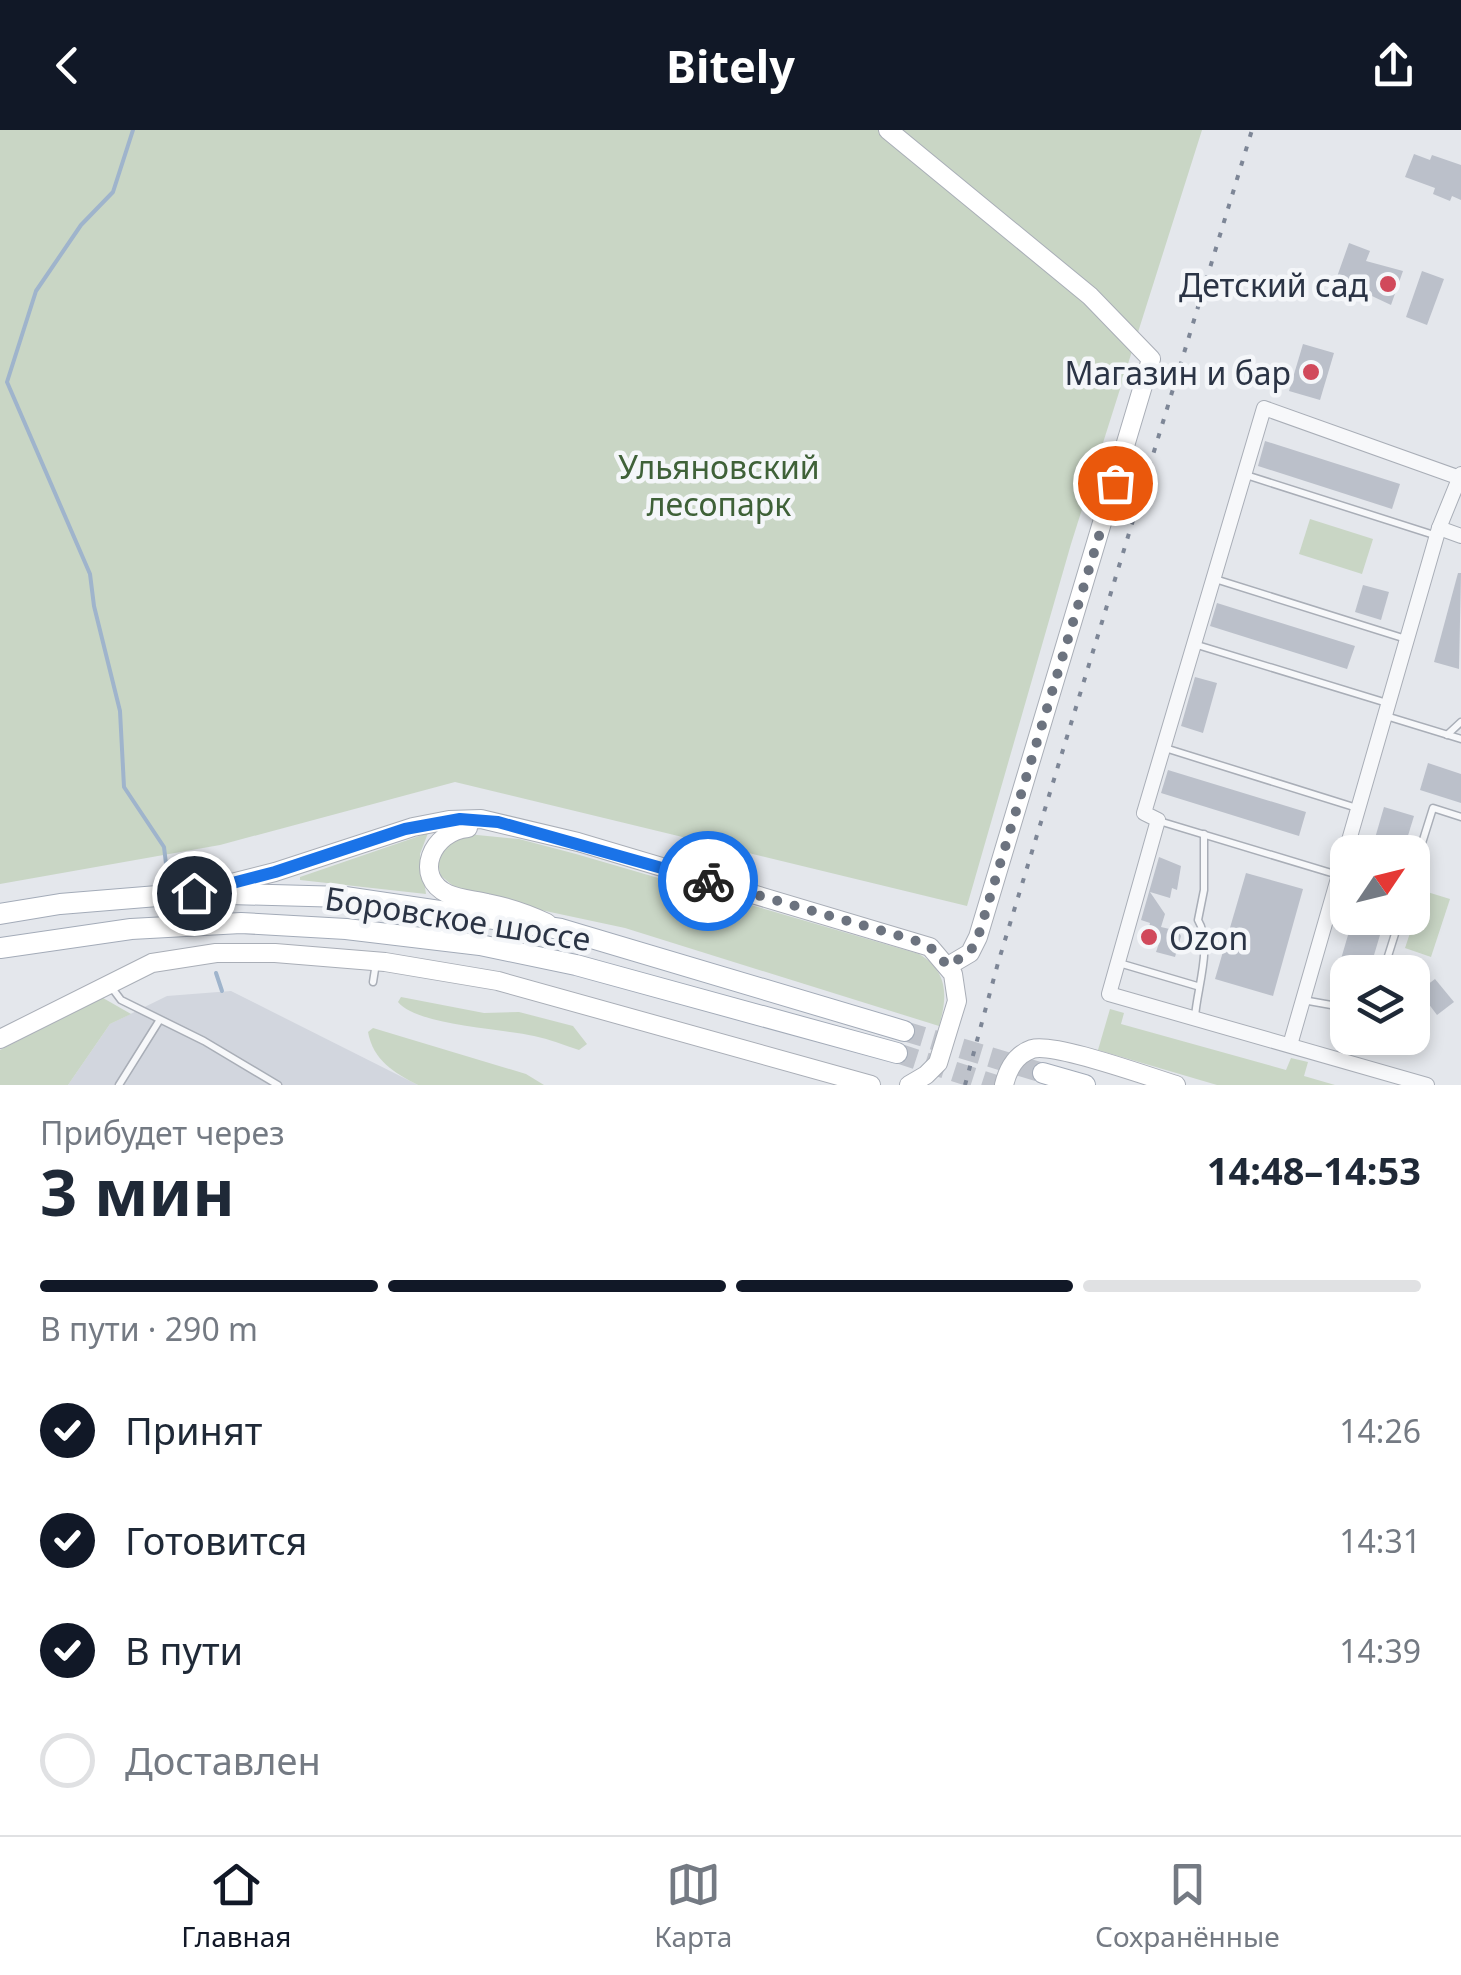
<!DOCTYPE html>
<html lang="ru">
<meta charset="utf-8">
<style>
body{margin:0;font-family:"Noto Sans",sans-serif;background:#f2f2f3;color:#1f2937;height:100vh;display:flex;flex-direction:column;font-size:38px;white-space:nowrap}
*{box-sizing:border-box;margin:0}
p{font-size:32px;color:#747a83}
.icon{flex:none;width:55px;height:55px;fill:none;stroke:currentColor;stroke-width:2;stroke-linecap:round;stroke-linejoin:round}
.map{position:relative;height:955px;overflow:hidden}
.side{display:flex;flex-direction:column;background:#fff;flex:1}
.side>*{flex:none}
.needle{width:65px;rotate:55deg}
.tools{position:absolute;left:1330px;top:705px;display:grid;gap:20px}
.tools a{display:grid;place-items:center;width:100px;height:100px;border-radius:20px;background:#fff;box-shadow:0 5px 15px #0003;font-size:50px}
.pin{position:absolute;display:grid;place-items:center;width:85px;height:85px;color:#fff;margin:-42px;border:5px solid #fff;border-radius:50%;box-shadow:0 2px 10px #0007}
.courier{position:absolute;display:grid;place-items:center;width:100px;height:100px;margin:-50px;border:8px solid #1a73e8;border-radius:50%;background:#fff;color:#222;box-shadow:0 2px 12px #0007}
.overview em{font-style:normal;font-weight:700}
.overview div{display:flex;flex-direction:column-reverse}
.overview{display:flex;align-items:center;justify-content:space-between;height:170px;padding:0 40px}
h1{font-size:65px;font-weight:700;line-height:75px}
.bar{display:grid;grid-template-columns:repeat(4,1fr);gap:15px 10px;align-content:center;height:120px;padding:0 40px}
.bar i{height:12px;border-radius:8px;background:#e0e1e3}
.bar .on{background:#111827}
.bar p{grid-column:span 4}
ol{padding:0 40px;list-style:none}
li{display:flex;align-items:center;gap:30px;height:110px}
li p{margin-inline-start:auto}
li .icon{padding:10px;border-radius:50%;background:#111827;color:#fff;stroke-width:4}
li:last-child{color:#747a83}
li i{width:55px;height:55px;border:5px solid #e0e1e3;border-radius:50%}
header{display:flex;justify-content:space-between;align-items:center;height:130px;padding:0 40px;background:#111827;color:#fff;font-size:45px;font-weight:700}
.tab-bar{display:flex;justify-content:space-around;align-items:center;height:140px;border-top:2px solid #e0e1e3;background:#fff;font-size:28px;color:#747a83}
.tab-bar a{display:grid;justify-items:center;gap:5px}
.tab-bar .on{color:#111827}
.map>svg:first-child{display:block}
.built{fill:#d2d6de}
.green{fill:#c9d6c5}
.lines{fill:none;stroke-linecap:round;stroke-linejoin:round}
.stream{stroke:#9fb4cc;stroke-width:4}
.building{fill:#bbc0ca}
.primary-tunnel{stroke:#bfc3cb;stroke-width:20;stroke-dasharray:20 10;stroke-linecap:butt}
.lane-casing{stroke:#a9aeb7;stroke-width:9}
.street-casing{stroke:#a9aeb7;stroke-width:16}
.secondary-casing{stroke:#a9aeb7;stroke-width:20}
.primary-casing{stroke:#a3abb8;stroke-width:22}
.lane{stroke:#f7f8fa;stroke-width:6}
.street{stroke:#f7f8fa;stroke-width:14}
.secondary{stroke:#fff;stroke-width:18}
.primary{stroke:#fff;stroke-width:20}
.rail{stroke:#7d8696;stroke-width:4;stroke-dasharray:5 10;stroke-linecap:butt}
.done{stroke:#6c737f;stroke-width:10;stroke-dasharray:0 18}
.route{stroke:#1a73e8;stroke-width:12}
.poi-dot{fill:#d1495b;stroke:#f4f6f9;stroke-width:4}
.labels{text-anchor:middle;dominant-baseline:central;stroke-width:9;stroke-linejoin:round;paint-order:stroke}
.poi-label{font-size:32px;fill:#2b3445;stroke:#f4f6f9;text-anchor:end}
.park-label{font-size:32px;fill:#3f6138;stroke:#f4f6f9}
.street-label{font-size:32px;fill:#2b3445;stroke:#f4f6f9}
</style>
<header><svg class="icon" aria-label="back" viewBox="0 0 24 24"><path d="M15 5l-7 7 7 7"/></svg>Bitely<svg class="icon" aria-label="share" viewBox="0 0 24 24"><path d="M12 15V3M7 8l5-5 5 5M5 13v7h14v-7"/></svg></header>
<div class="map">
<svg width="1461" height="955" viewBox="0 0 1461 955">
<rect width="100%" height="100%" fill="#e4e7ec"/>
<polygon class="built" points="231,861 418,955 68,955 110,894 167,866"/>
<g class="green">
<polygon points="0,0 1202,0 1071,414 967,776 455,652 220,715 0,754"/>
<polygon points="1310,389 1373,409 1362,444 1299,424"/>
<polygon points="428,703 420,724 426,764 300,750 300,747"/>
<path d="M467,704L519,709L576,724L919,824C948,841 948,866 939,896L625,798L462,763L441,746C433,721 446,715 467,704Z"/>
<polygon points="1424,761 1450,769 1431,827 1405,818"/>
<path d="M401,867L484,883L519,882L573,896L587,914L579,920C564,915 549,909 534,906C503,899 416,895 398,872Z"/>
<polygon points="103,868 131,884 110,894 68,955 0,955 0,920"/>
<polygon points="1110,879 1124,883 1121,894 1286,940 1291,928 1308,932 1304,946 1335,955 1217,955 1098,920"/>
<path d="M373,898L526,944L544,955H418C394,943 373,930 368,902Z"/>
</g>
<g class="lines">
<g class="stream">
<polyline points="133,0 113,62 81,95 36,161 7,252 90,444 94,476 120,581 124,657 164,717 167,742"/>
<polyline points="216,843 222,861"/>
</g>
</g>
<g class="building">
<polygon points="1414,24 1430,30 1432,25 1461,35 1461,70 1452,66 1450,71 1433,64 1435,58 1405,47"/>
<polygon points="1349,113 1370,121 1366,131 1403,141 1391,175 1357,159 1354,166 1333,158"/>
<polygon points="1422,141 1444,149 1427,195 1406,187"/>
<polygon points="1303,214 1334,223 1320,270 1289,261"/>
<polygon points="1265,311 1400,354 1392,379 1258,336"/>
<polygon points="1458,443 1461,443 1459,539 1434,532"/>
<polygon points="1363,455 1389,462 1381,490 1355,482"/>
<polygon points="1217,473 1355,516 1347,539 1210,496"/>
<polygon points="1195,547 1217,553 1203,603 1181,596"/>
<polygon points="1428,633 1461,644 1461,673 1420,660"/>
<polygon points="1168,640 1306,682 1299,706 1161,663"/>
<polygon points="1384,677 1414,686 1403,722 1371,722"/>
<polygon points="1159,727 1181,736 1177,760 1172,758 1170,768 1150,762 1165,784 1161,797 1178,801 1181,806 1175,827 1156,822 1159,813 1146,809 1150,793 1141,790"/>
<polygon points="1246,743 1303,759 1273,866 1215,849"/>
<polygon points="1353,788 1385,788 1369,842 1348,842 1348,850 1336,846"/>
<polygon points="1435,849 1454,872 1437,885 1419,861"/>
</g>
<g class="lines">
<g class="primary-tunnel">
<polyline points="904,901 1043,943"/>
<polyline points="897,923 996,955"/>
</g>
<defs>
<g id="lane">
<polyline points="1246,345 1434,405"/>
<polyline points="1215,449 1406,509"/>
<polyline points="1194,514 1387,573"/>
<polyline points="1386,586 1461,609"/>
<polyline points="1447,605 1461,592"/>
<polyline points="1165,618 1357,678"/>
<polyline points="1159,691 1338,745"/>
<polyline points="1412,745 1433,678 1461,687"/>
<polyline points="1119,833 1197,856"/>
<polyline points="1383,842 1400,788"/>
<polyline points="373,852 376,833"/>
<polyline points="112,858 121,870 204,911 278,955"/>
<polyline points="1303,870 1348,878"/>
<path d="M1195,887C1197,858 1213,815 1198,790L1204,760V704"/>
<polyline points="119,955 159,891"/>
</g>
<g id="street">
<polyline points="1439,398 1461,406"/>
<polyline points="1290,915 1439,398 1461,344"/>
<polyline points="1427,955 1109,864 1158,690 1144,683 1264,278 1460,348"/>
</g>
<g id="secondary">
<polyline points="888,0 1090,166 1151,229 978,807 970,823 948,836"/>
<path d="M468,698C432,701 412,747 448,764C459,769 475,770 487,773C507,777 528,784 547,793"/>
<polyline points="204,760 275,742 413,697 449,690 481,689 578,712 930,817 953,844 957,871 938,933 926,945 909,955"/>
<polyline points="0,909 152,833 216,823 275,823 385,832 498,851 871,955"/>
<path d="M1004,955C1008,939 1015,925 1032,919C1054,912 1149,947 1176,955"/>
</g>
<g id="primary">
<polyline points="0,784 60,774 194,763 345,767 561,799 904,901"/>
<polyline points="0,818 131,799 241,793 346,799 480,815 576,835 897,923"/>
<polyline points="1043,943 1085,955"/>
</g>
</defs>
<use href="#lane" class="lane-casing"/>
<use href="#street" class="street-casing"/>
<use href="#secondary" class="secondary-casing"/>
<use href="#primary" class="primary-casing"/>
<use href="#lane" class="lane"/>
<use href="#street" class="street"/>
<use href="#secondary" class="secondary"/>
<use href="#primary" class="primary"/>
<polyline class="rail" points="965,955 998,833 1252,0"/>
</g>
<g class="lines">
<polyline class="done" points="708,751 914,810 930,817 948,836 970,822 978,807 1115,353"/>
<polyline class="route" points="194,763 275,742 405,699 460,689 498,692 708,751"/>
</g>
<g class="poi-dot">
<circle cx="1388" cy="154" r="10"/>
<circle cx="1311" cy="242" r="10"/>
<circle cx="1149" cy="807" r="10"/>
</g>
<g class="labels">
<g class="poi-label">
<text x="1368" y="154">Детский сад</text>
<text x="1291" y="242">Магазин и бар</text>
<text x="1169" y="807" text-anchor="start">Ozon</text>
</g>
<g class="park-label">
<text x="719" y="336">Ульяновский<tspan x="719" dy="37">лесопарк</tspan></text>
</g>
<g class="street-label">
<text transform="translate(458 788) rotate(9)">Боровское шоссе</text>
</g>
</g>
</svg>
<div class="tools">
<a><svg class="needle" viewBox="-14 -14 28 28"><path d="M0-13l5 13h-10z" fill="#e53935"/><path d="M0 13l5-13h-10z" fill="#747a83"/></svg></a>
<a><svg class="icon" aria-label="layers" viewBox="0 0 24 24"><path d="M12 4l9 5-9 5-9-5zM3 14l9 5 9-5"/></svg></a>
</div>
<div class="pin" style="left:1115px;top:353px;background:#ea580c"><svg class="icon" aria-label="bag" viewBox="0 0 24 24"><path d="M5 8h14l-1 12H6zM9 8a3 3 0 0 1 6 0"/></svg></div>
<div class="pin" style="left:194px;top:763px;background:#1f2937"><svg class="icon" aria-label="home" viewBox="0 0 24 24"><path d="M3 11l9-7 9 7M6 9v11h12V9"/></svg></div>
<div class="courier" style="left:708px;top:751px"><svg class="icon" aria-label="bike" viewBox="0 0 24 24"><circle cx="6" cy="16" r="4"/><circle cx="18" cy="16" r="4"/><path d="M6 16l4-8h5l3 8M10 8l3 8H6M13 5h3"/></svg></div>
</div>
<section class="side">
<div class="overview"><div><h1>3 мин</h1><p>Прибудет через</p></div><em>14:48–14:53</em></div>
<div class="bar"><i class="on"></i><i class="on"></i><i class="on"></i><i></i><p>В пути · 290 m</p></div>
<ol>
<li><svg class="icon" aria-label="check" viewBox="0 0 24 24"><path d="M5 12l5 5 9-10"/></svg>Принят<p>14:26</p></li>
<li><svg class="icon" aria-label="check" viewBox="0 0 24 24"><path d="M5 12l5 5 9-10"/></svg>Готовится<p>14:31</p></li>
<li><svg class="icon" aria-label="check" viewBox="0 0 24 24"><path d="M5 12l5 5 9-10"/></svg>В пути<p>14:39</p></li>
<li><i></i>Доставлен</li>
</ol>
</section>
<nav class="tab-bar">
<a class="on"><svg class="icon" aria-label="home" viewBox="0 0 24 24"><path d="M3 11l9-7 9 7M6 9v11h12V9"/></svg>Главная</a>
<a><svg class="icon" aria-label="map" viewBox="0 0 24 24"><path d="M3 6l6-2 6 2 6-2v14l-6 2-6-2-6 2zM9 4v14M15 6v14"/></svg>Карта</a>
<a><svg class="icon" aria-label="saved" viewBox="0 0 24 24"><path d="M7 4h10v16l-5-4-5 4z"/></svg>Сохранённые</a>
</nav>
